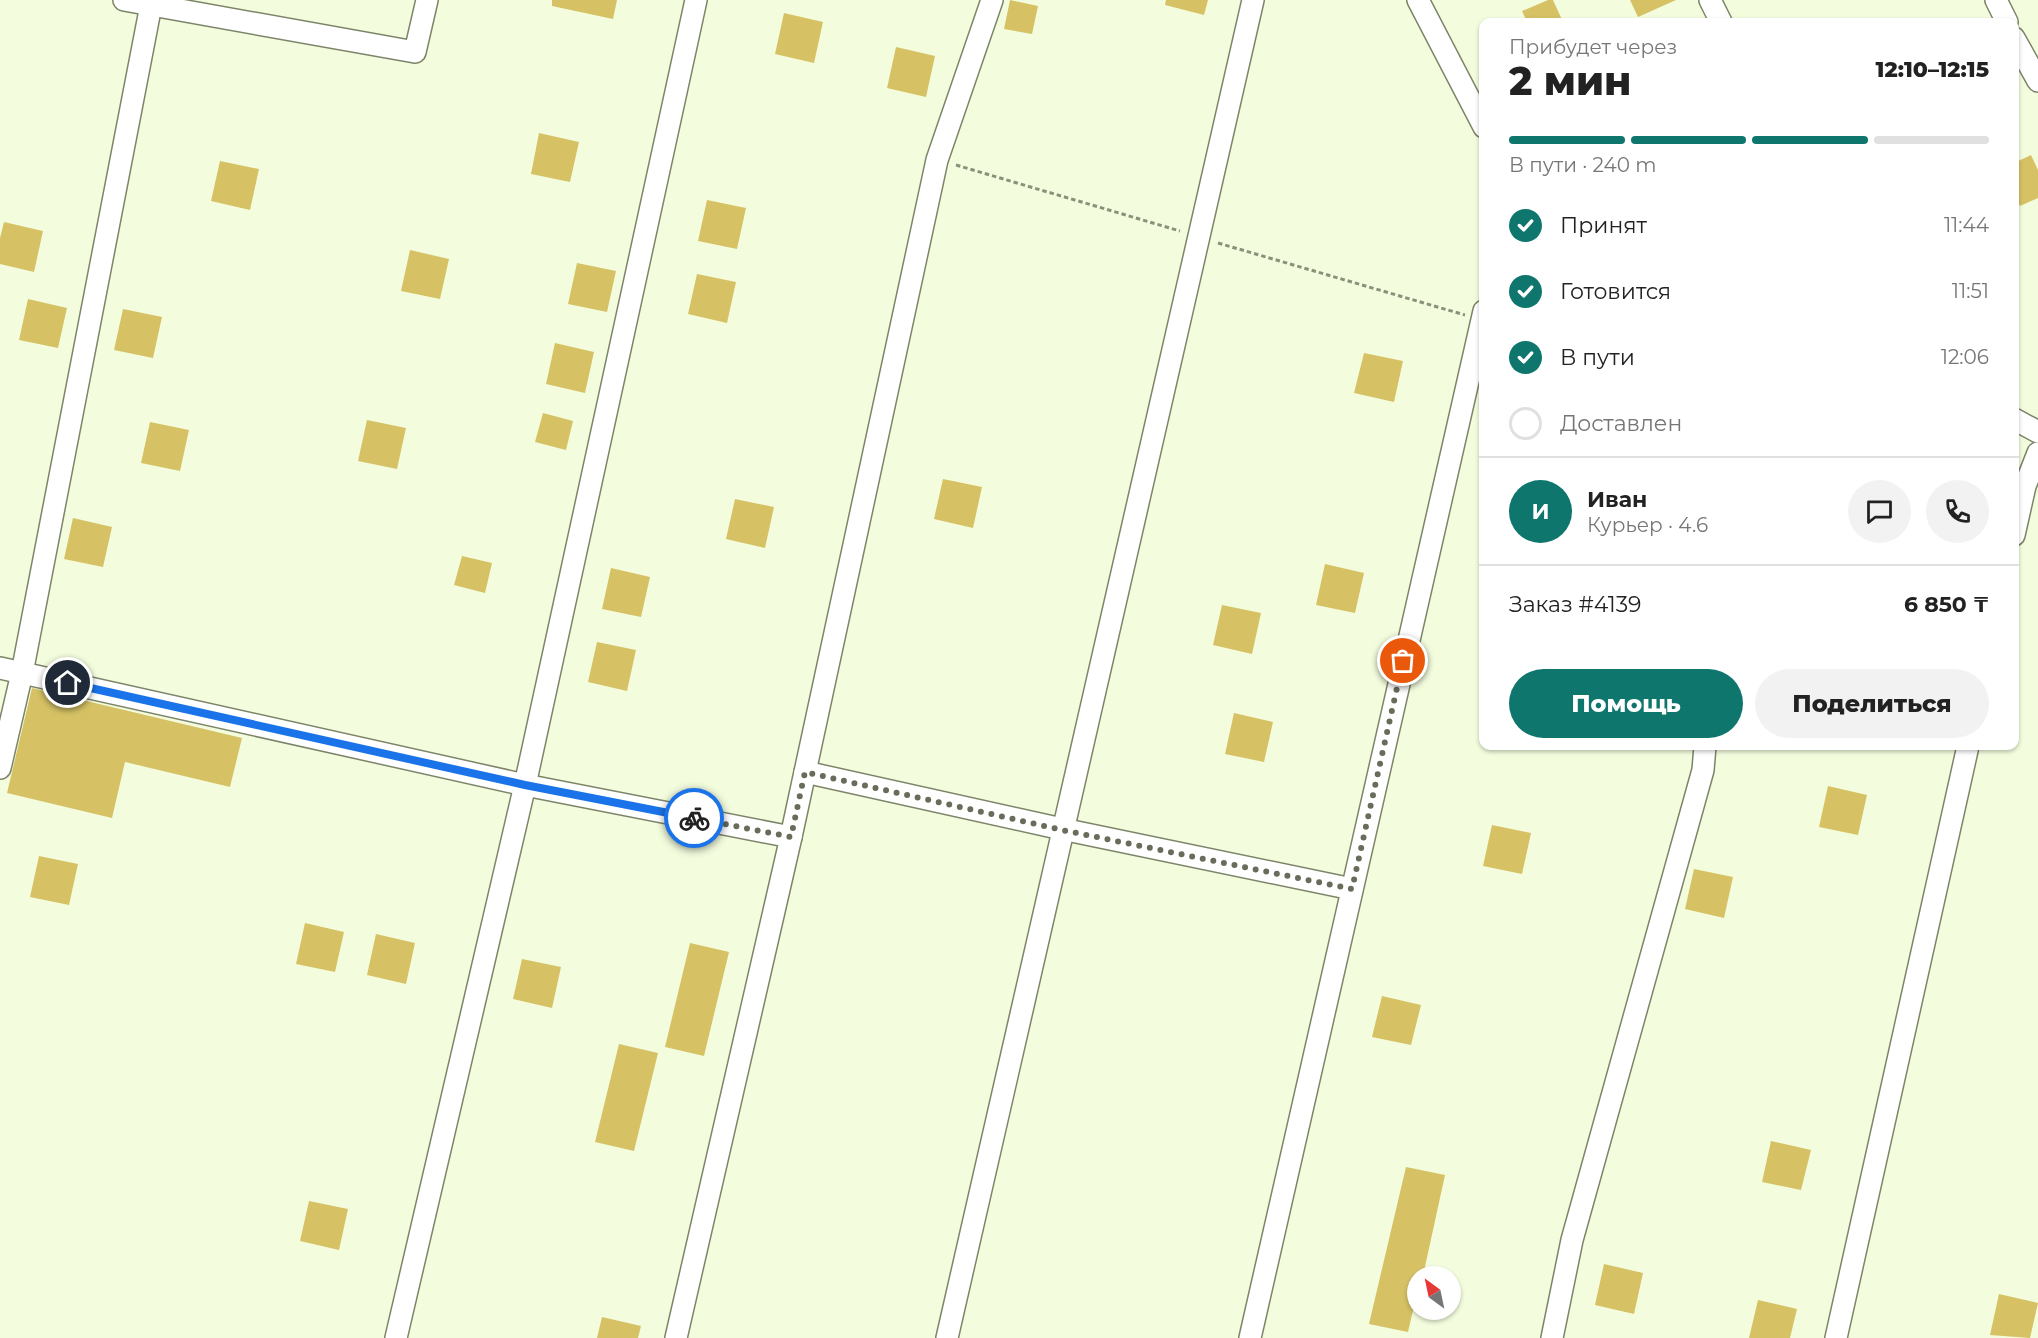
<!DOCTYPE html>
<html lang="ru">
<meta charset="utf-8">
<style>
body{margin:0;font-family:Montserrat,sans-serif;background:#f2f2f2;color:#222;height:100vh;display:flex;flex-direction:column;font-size:22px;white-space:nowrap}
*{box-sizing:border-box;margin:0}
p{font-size:20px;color:#767676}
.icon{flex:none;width:33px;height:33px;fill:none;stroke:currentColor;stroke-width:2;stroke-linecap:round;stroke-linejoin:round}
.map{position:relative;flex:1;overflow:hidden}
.details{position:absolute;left:1479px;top:18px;width:540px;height:732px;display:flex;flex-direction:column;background:#fff;border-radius:12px;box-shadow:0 2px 4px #0004}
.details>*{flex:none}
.needle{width:39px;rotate:327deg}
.tools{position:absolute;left:1407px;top:1266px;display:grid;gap:12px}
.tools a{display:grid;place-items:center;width:54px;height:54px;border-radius:50%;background:#fff;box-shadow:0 2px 4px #0004;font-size:30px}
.pin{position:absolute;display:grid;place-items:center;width:51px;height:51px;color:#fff;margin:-26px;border:3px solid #fff;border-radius:50%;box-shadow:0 2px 6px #0007}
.courier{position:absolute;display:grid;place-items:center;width:60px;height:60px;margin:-30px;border:4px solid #1a73e8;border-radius:50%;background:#fff;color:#222;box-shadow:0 2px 8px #0007}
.summary em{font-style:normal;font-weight:800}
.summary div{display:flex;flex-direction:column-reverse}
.summary{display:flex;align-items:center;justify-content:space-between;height:102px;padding:0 30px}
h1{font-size:39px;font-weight:800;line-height:45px}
.bar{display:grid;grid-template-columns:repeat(4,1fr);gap:9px 6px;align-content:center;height:72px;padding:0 30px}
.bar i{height:8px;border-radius:4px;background:#e0e0e0}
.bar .on{background:#0f766e}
.bar p{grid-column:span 4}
.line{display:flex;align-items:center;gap:15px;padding:0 30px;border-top:2px solid #e0e0e0}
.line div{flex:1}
.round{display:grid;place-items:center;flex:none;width:63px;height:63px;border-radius:32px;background:#f2f2f2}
ol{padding:0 30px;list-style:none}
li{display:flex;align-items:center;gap:18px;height:66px}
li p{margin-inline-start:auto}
li .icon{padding:6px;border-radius:50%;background:#0f766e;color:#fff;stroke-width:4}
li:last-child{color:#767676}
li i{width:33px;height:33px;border:3px solid #e0e0e0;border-radius:50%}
.action{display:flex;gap:12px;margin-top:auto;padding:12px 30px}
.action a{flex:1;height:69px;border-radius:36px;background:#0f766e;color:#fff;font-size:24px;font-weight:800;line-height:69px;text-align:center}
.action a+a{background:#f2f2f2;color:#222}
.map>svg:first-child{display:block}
.building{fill:#d6c265}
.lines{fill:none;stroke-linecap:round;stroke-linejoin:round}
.street-casing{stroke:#7d8569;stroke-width:24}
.path{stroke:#8a917b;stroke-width:3;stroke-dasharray:4.5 3;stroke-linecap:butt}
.street{stroke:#fff;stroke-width:21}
.done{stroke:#686d5b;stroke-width:6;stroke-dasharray:0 10.8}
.route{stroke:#1a73e8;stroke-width:8}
</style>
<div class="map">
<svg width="2038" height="1338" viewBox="0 0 2038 1338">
<rect width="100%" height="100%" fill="#f3fdde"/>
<g class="building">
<polygon points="552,0 617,0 613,19 552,6"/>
<polygon points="1010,0 1038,6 1032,34 1004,29"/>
<polygon points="1166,0 1208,0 1204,15 1165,5"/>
<polygon points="1548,0 1553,0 1563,22 1527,22 1522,11"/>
<polygon points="1630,0 1676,0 1638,17"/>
<polygon points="784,13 823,22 814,63 775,54"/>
<polygon points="896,47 935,56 926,97 887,88"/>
<polygon points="539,133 579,142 570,182 531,174"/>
<polygon points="2031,155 2038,170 2038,198 2020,206 2014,194 2014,163"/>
<polygon points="220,161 259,169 250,210 211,201"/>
<polygon points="707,200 746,208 737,249 698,241"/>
<polygon points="4,222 43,231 34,272 0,264 0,238"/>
<polygon points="410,250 449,259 440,299 401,291"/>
<polygon points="577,263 616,271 607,312 568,304"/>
<polygon points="697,274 736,282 727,323 688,314"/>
<polygon points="28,299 67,308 58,348 19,340"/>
<polygon points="123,309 162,317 153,358 114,350"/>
<polygon points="555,343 594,352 585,393 546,384"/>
<polygon points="1364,353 1403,361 1394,402 1354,393"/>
<polygon points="543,413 573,421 566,450 535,442"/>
<polygon points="367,420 406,428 397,469 358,461"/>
<polygon points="150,422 189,430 180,471 141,463"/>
<polygon points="943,479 982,487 973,528 934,519"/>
<polygon points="735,499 774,507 765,548 726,539"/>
<polygon points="73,518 112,527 103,567 64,559"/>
<polygon points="462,556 492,563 485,593 454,585"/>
<polygon points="1325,564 1364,573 1355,613 1316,605"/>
<polygon points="611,568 650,577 641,617 602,609"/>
<polygon points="1222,605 1261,613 1252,654 1213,645"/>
<polygon points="597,642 636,650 627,691 588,682"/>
<polygon points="32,688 242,738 230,787 125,762 112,818 7,793"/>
<polygon points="1234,713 1273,722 1264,762 1225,754"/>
<polygon points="1828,786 1867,795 1858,835 1819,827"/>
<polygon points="1492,825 1531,833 1522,874 1483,866"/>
<polygon points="39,856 78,864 69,905 30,897"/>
<polygon points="1694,869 1733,877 1724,918 1685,909"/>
<polygon points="305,923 344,932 335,972 296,964"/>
<polygon points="376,934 415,943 406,984 367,975"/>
<polygon points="690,943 729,952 704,1056 665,1047"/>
<polygon points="522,959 561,967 552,1008 513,999"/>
<polygon points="1382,996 1421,1005 1411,1045 1372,1037"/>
<polygon points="619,1044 658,1053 634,1151 595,1142"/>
<polygon points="1771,1141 1811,1150 1801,1190 1762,1182"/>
<polygon points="1406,1167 1445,1175 1423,1276 1418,1276 1418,1289 1408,1332 1369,1324"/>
<polygon points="309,1201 348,1209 339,1250 300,1241"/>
<polygon points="1604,1264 1643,1273 1634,1314 1595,1305"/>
<polygon points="1999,1294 2038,1303 2030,1338 1990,1335"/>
<polygon points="1758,1300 1797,1309 1790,1338 1749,1338"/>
<polygon points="602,1317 641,1326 638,1338 597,1338"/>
</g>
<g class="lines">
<defs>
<g id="street">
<polyline points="124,0 415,52 427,0"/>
<polyline points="1418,0 1484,127"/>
<polyline points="1710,0 1721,22"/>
<polyline points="1996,0 2007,22"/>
<polyline points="2014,38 2038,81"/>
<polyline points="2014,419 2038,432"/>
<polyline points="2014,535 2025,486 2038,453"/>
<polyline points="0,668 525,785 791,837"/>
<polyline points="0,768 22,673 151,5"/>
<polyline points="805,772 1062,829 1352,889"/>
<polyline points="396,1338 525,785 696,0"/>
<polyline points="676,1338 791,837 937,160 992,0"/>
<polyline points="947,1338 1253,0"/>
<polyline points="1250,1338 1484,311"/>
<polyline points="1552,1338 1572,1240 1703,770 1705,746"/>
<polyline points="1836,1338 1968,746"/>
</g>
</defs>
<use href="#street" class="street-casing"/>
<g class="path">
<polyline points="956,165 1180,231"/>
<polyline points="1218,243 1465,315"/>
</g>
<use href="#street" class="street"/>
</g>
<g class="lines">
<polyline class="done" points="694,818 791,837 805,772 1062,830 1352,889 1403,661"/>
<polyline class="route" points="68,683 525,785 694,818"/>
</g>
</svg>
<div class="tools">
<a><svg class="needle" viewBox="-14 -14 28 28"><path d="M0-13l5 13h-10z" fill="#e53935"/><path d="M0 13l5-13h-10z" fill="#767676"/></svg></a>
</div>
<div class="pin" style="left:1403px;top:661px;background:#ea580c"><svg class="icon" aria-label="bag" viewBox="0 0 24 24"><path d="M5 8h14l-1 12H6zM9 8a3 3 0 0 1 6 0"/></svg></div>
<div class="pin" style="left:68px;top:683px;background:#1f2937"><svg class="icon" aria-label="home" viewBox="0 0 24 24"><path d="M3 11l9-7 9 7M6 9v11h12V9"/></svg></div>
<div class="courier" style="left:694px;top:818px"><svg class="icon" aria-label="bike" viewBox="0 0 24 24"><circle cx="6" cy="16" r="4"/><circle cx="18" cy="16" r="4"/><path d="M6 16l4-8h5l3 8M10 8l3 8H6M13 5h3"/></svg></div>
<section class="details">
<div class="summary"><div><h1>2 мин</h1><p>Прибудет через</p></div><em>12:10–12:15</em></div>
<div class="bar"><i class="on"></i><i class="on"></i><i class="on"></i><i></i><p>В пути · 240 m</p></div>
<ol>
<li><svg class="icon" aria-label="check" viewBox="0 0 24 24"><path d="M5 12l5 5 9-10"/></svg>Принят<p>11:44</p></li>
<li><svg class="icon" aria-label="check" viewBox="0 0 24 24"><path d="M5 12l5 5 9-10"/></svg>Готовится<p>11:51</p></li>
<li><svg class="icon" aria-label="check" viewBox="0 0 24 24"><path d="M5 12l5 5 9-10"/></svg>В пути<p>12:06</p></li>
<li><i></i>Доставлен</li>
</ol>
<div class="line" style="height:108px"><b class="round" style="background:#0f766e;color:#fff">И</b><div><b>Иван</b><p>Курьер · 4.6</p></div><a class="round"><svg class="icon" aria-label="chat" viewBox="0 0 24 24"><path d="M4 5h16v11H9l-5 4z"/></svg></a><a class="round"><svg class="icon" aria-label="phone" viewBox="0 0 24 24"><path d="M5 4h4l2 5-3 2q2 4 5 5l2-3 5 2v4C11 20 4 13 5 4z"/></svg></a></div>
<div class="line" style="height:78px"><div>Заказ #4139</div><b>6 850 ₸</b></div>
<div class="action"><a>Помощь</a><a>Поделиться</a></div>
</section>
</div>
